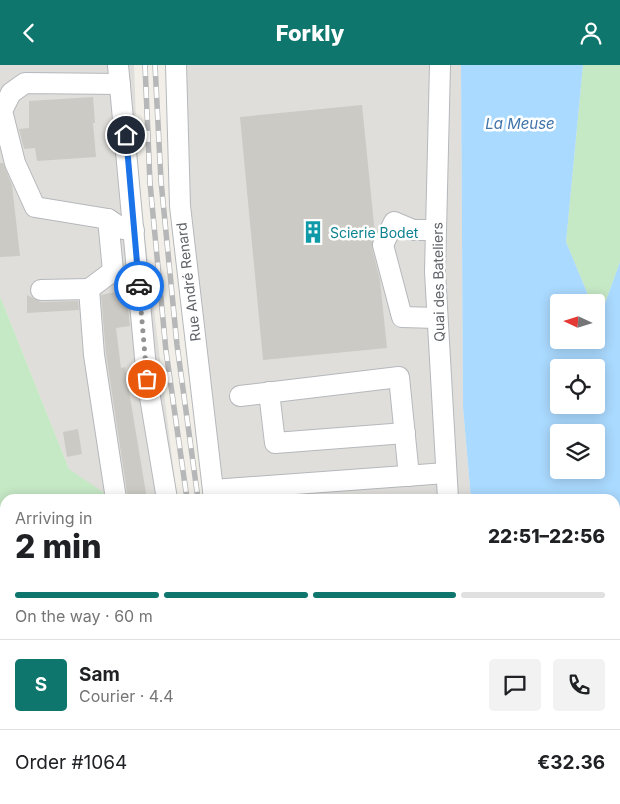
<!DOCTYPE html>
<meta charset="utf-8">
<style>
body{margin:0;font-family:Inter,sans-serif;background:#f2f2f2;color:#202124;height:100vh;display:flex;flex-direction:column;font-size:19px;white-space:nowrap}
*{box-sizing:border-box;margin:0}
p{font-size:16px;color:#757577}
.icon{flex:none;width:28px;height:28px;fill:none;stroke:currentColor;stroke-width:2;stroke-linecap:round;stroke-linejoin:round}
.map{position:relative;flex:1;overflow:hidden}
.panel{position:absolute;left:0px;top:429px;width:620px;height:311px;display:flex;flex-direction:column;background:#fff;border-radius:15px 15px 0 0;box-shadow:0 2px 12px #0003}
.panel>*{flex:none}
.needle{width:32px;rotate:274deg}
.tools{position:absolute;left:550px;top:229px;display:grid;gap:10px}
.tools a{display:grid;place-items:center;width:55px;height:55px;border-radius:5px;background:#fff;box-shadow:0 2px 12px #0003;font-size:25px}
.pin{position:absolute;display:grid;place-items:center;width:42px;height:42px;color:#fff;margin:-21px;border:2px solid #fff;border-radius:50%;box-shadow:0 1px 5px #0007}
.courier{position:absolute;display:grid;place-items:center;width:50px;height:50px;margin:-25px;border:4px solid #1a73e8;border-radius:50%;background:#fff;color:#222;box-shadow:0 1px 6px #0007}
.headline em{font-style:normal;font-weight:800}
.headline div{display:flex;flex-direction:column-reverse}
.headline{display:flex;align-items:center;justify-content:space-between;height:85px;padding:0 15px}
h1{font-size:32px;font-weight:800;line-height:38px}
.bar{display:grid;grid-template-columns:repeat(4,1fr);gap:8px 5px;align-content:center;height:60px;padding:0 15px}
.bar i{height:6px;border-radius:4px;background:#e0e0e0}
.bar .active{background:#0f766e}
.bar p{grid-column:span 4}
.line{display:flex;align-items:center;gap:12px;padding:0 15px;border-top:1px solid #e0e0e0}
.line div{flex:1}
.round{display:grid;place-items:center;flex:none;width:52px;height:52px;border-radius:5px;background:#f2f2f2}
header{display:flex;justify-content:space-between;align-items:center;height:65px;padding:0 15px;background:#0f766e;color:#fff;font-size:22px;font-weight:800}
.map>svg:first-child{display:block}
.industrial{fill:#e0deda}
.green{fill:#c5e8c5}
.water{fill:#aadaff;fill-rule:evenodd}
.building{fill:#cccac5}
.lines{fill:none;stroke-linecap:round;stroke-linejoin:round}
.minor-casing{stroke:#b5b8bc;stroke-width:22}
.minor{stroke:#fff;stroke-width:20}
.rail-casing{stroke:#b6b7b8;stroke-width:5.5}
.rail{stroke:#fff;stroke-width:4;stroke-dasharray:11;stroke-linecap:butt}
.done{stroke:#929495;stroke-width:5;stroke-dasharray:0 9}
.route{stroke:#1a73e8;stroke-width:6}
.labels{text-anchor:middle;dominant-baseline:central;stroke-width:5;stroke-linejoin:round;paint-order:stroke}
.culture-label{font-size:14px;fill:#0d838f;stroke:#fff;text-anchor:start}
.street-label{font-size:14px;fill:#5f6368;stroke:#fff}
.water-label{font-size:15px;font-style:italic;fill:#4174aa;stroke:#fff}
</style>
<header><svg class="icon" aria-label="back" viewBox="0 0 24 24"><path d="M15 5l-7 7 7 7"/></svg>Forkly<svg class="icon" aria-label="person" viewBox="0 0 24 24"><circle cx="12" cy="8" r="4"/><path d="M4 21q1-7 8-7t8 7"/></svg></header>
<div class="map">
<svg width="620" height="739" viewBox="0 0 620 739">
<rect width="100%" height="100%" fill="#f1efe8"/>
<g class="industrial">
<polygon points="0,0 134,0 138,115 177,434 74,434 69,404 0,231"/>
<polygon points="171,0 461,0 463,342 471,434 208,434"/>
<polygon points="267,735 504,735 505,739 268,739"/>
</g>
<g class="green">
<polygon points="583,0 620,0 620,197 599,255 596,238 591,237 566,177"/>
<polygon points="0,231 69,404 113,434 5,434 5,735 99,735 97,739 0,739"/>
</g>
<path class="water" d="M461,0H583L566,177L591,237L559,238V275H596V249L599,255L620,197V739H505L504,735H615V434H471L463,342ZM559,302H596V340H559ZM559,368H596V405H559Z"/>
<g class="building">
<polygon points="93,32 95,58 93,58 96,92 37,96 35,83 24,84 19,64 29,63 29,36"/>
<polygon points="362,40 375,169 372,183 380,215 387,283 263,295 240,52"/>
<polygon points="0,98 3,98 12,120 20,191 0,192"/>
<polygon points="126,225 130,261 116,263 121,303 125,302 147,434 128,434 106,289 101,230"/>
<polygon points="27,230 41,237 78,236 79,245 27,248"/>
<polygon points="78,364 82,389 67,392 63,367"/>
</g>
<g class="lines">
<defs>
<g id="minor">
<polyline points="118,0 147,314 167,434"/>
<polyline points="176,0 180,141 214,434"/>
<polyline points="440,0 435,207 448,434"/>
<polyline points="120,19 25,18 11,28 2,46 15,98 35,142 108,154 123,164 134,165"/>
<polyline points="108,154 113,206 89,224 94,290 116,434"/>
<polyline points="436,165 413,165 394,157 383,180 402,252 437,253"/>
<polyline points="41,225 89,224"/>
<polyline points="269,327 275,378 405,368"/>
<polyline points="240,331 399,312 409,411"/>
<polyline points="213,425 446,408"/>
<polyline points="223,735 223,739"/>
<polyline points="273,735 274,739"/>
<polyline points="484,735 485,739"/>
</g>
</defs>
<use href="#minor" class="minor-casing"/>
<use href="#minor" class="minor"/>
<defs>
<g id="rail">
<polyline points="145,0 150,118 166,286 187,434"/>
<polyline points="155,0 161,116 177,280 198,434"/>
<polyline points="248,735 249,739"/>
<polyline points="259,735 259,739"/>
</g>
</defs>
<use href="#rail" class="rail-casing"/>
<use href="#rail" class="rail"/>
</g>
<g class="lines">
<polyline class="done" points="139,221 147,314"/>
<polyline class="route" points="126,70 139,221"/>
</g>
<defs>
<symbol id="building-bare" viewBox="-9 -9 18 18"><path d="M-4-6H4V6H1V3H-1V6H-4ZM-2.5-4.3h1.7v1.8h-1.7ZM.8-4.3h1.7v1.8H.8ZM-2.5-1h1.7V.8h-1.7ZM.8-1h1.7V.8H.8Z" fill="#0f9aa8" stroke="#fff" stroke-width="2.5" paint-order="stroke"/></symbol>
</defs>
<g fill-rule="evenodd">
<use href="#building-bare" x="297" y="151" width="32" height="32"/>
</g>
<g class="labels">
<g class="culture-label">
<text x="330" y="167">Scierie Bodet</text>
</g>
<g class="street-label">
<text transform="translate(188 217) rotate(-97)">Rue André Renard</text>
<text transform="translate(438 217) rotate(-91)">Quai des Bateliers</text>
</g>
<g class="water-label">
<text x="520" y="58">La Meuse</text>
</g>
</g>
</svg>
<div class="tools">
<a><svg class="needle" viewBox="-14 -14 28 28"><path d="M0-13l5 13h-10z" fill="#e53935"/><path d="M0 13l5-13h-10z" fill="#757577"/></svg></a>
<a><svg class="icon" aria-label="locate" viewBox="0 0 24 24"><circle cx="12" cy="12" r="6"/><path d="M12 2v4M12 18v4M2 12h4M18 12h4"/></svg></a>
<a><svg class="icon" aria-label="layers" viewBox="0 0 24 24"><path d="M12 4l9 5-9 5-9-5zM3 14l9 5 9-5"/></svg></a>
</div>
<div class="pin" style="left:147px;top:314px;background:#ea580c"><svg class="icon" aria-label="bag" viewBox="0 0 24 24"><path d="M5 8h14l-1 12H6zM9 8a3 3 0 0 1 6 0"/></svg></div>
<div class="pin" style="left:126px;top:70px;background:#1f2937"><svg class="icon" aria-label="home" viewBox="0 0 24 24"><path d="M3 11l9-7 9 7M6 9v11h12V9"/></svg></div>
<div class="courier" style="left:139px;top:221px"><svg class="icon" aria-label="car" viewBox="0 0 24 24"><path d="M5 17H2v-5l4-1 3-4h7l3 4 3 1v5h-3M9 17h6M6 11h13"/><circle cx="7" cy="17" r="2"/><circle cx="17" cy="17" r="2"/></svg></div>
<section class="panel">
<div class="headline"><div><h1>2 min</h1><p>Arriving in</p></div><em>22:51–22:56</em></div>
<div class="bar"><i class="active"></i><i class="active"></i><i class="active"></i><i></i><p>On the way · 60 m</p></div>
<div class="line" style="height:90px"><b class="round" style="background:#0f766e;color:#fff">S</b><div><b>Sam</b><p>Courier · 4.4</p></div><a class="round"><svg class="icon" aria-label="chat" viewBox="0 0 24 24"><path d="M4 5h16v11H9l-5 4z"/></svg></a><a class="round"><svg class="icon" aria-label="phone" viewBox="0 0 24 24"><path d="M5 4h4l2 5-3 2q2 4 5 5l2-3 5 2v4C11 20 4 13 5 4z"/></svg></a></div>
<div class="line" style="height:65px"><div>Order #1064</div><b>€32.36</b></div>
</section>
</div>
